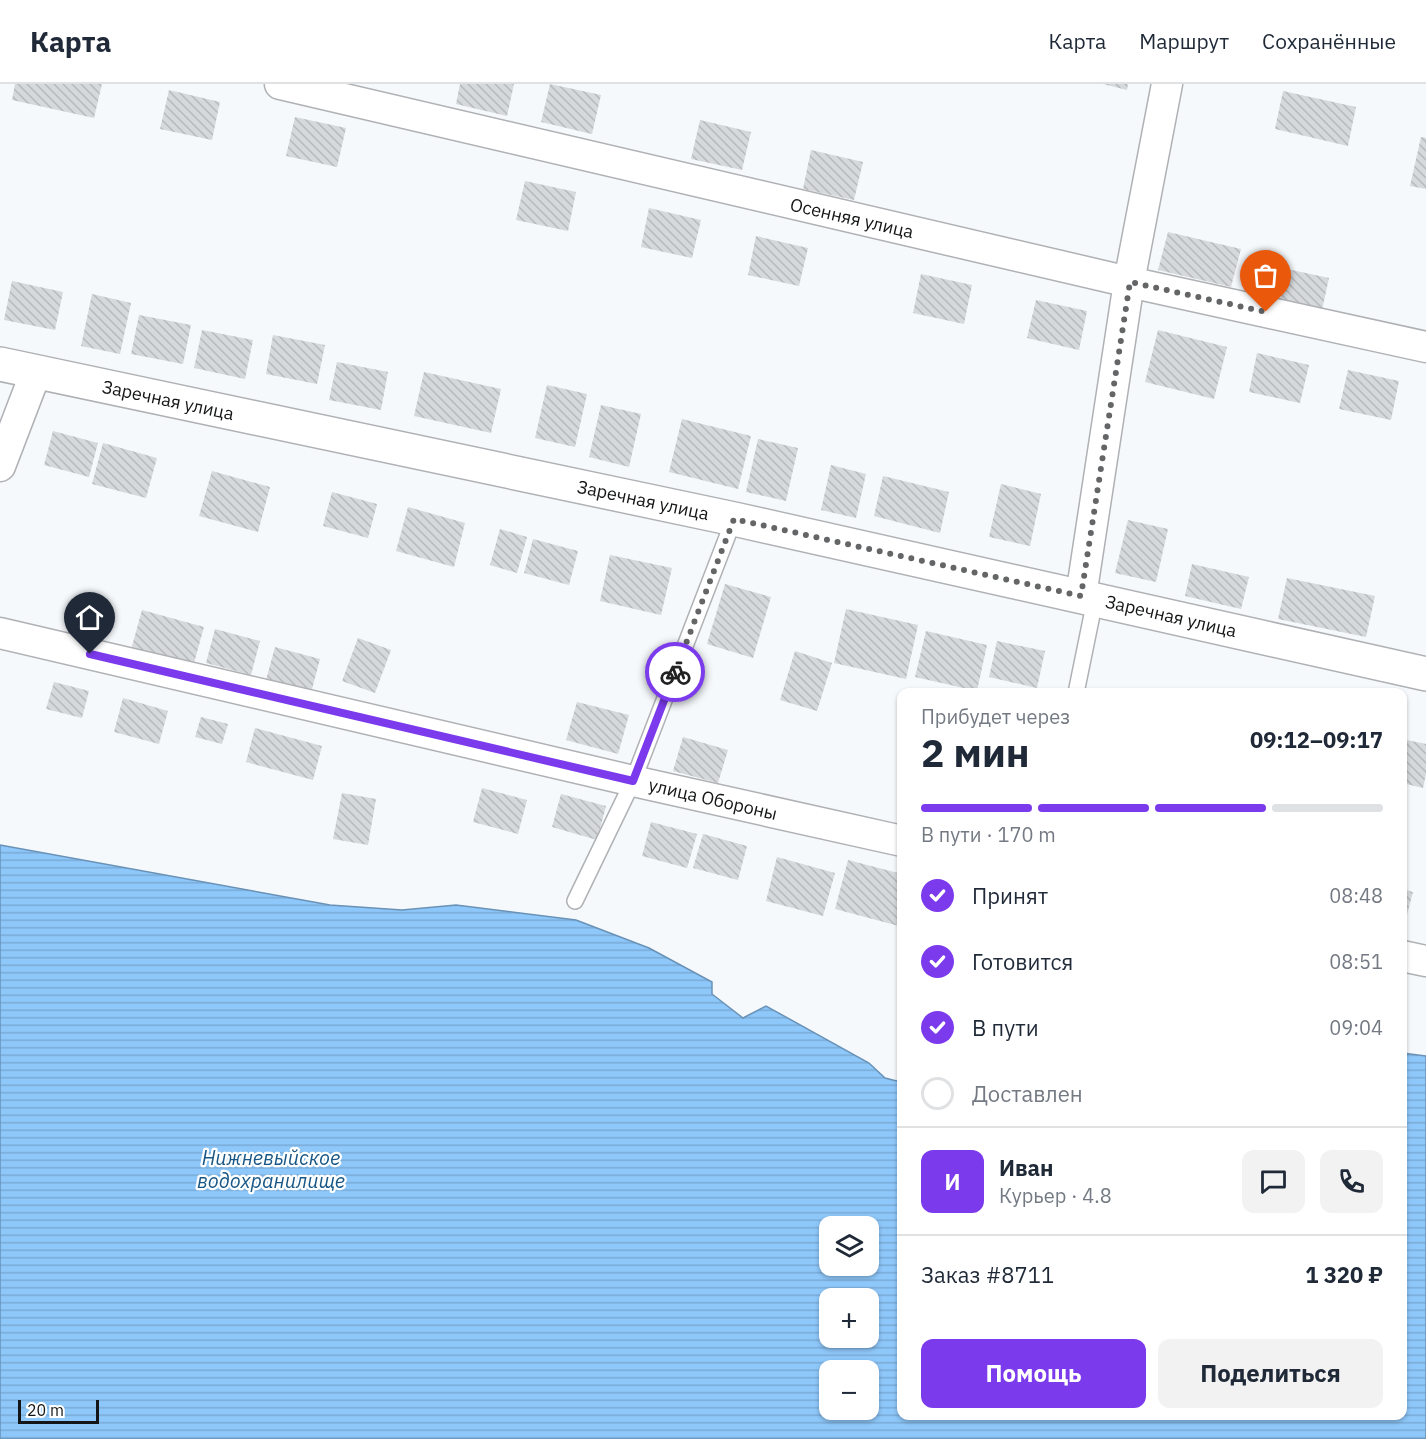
<!DOCTYPE html>
<html lang="ru">
<meta charset="utf-8">
<style>
body{margin:0;font-family:"IBM Plex Sans",sans-serif;background:#f2f2f3;color:#1f2937;height:100vh;display:flex;flex-direction:column;font-size:22px;white-space:nowrap}
*{box-sizing:border-box;margin:0}
p{font-size:20px;color:#747a83}
.icon{flex:none;width:33px;height:33px;fill:none;stroke:currentColor;stroke-width:2;stroke-linecap:round;stroke-linejoin:round}
.map{position:relative;flex:1;overflow:hidden}
.sheet{position:absolute;left:897px;top:604px;width:510px;height:732px;display:flex;flex-direction:column;background:#fff;border-radius:12px;box-shadow:0 2px 4px #0004}
.sheet>*{flex:none}
.fabs{position:absolute;left:819px;top:1132px;display:grid;gap:12px}
.fabs a{display:grid;place-items:center;width:60px;height:60px;border-radius:12px;background:#fff;box-shadow:0 2px 4px #0004;font-size:30px}
.scale{position:absolute;left:18px;bottom:15px;width:81px;box-sizing:border-box;padding-left:6px;border:3px solid #141516;border-top:0;font-size:16px;line-height:21px;white-space:nowrap;color:#141516;-webkit-text-stroke:4px #fff;paint-order:stroke}
.pin{position:absolute;display:grid;place-items:center;width:51px;height:51px;color:#fff;margin:-62px -26px;border-radius:50% 50% 50% 0;rotate:-45deg;box-shadow:0 0 6px #0007}
.pin .icon{rotate:45deg}
.courier{position:absolute;display:grid;place-items:center;width:60px;height:60px;margin:-30px;border:4px solid #7c3aed;border-radius:50%;background:#fff;color:#222;box-shadow:0 2px 8px #0007}
.headline em{font-style:normal;font-weight:800}
.headline div{display:flex;flex-direction:column-reverse}
.headline{display:flex;align-items:center;justify-content:space-between;height:102px;padding:0 24px}
h1{font-size:39px;font-weight:800;line-height:45px}
.bar{display:grid;grid-template-columns:repeat(4,1fr);gap:9px 6px;align-content:center;height:72px;padding:0 24px}
.bar i{height:8px;border-radius:4px;background:#e0e1e3}
.bar .on{background:#7c3aed}
.bar p{grid-column:span 4}
.line{display:flex;align-items:center;gap:15px;padding:0 24px;border-top:2px solid #e0e1e3}
.line div{flex:1}
.round{display:grid;place-items:center;flex:none;width:63px;height:63px;border-radius:12px;background:#f2f2f3}
ol{padding:0 24px;list-style:none}
li{display:flex;align-items:center;gap:18px;height:66px}
li p{margin-inline-start:auto}
li .icon{padding:6px;border-radius:50%;background:#7c3aed;color:#fff;stroke-width:4}
li:last-child{color:#747a83}
li i{width:33px;height:33px;border:3px solid #e0e1e3;border-radius:50%}
.button{display:flex;gap:12px;margin-top:auto;padding:12px 24px}
.button a{flex:1;height:69px;border-radius:12px;background:#7c3aed;color:#fff;font-size:24px;font-weight:800;line-height:69px;text-align:center}
.button a+a{background:#f2f2f3;color:#1f2937}
header{display:flex;align-items:center;gap:36px;box-sizing:border-box;height:84px;padding:0 30px;background:#fff;border-bottom:2px solid #e0e1e3}
header strong{font-size:28px}
nav{display:flex;gap:33px;margin-inline-start:auto;font-size:21px}
.map>svg:first-child{display:block}
.water{fill:url(#water-rules);stroke:#6992b6;stroke-width:1.5;fill-rule:evenodd}
.building{fill:url(#building-back-hatch)}
.lines{fill:none;stroke-linecap:round;stroke-linejoin:round}
.service-casing{stroke:#afb1b4;stroke-width:18}
.minor-casing{stroke:#afb1b4;stroke-width:33}
.tertiary-casing{stroke:#afb1b4;stroke-width:36}
.service{stroke:#fff;stroke-width:15}
.minor{stroke:#fff;stroke-width:30}
.tertiary{stroke:#fff;stroke-width:33}
.done{stroke:#636566;stroke-width:6;stroke-dasharray:0 10.8}
.route{stroke:#7c3aed;stroke-width:8}
.labels{text-anchor:middle;dominant-baseline:central;stroke-width:4.5;stroke-linejoin:round;paint-order:stroke}
.street-label{font-size:18px;fill:#141516;stroke:#fff}
.water-label{font-size:20px;font-style:italic;fill:#195786;stroke:#fff}
</style>
<header>
<strong>Карта</strong>
<nav><a>Карта</a><a>Маршрут</a><a>Сохранённые</a></nav>
</header>
<div class="map">
<svg width="1426" height="1355" viewBox="0 0 1426 1355">
<defs>
<pattern id="water-rules" width="6" height="5" patternUnits="userSpaceOnUse" patternTransform="scale(1.5)"><rect width="6" height="5" fill="#8ec7fa"/><path d="M0 2.5h6" fill="none" stroke="#7aaad6"/></pattern>
<pattern id="building-back-hatch" width="6" height="6" patternUnits="userSpaceOnUse" patternTransform="scale(1.5)"><rect width="6" height="6" fill="#d6d9dc"/><path d="M-1 5l2 2M0 0l6 6M5-1l2 2" fill="none" stroke="#b7b9bc"/></pattern>
</defs>
<rect width="100%" height="100%" fill="#f6f9fc"/>
<path class="water" d="M0,761L330,821L402,826L456,821L576,836L649,864L712,898V910L743,934L766,922L869,979L885,994L901,998L902,1332H1402L1403,969L1426,972V1355H0ZM830,1143H868V1182H830ZM830,1215H868V1254H830ZM830,1287H868V1326H830Z"/>
<g class="building">
<polygon points="15,0 102,0 94,34 12,16"/>
<polygon points="460,0 514,0 507,32 456,20"/>
<polygon points="550,0 601,11 592,50 541,38"/>
<polygon points="1103,0 1128,0 1127,6"/>
<polygon points="169,6 220,18 212,56 160,45"/>
<polygon points="1283,7 1356,23 1348,62 1275,45"/>
<polygon points="295,33 346,44 337,83 286,72"/>
<polygon points="700,36 751,48 742,86 691,75"/>
<polygon points="1421,53 1426,54 1426,105 1410,102"/>
<polygon points="811,66 863,78 854,116 803,105"/>
<polygon points="525,97 576,108 568,147 516,136"/>
<polygon points="649,124 701,136 692,174 641,163"/>
<polygon points="1168,148 1241,165 1231,203 1158,186"/>
<polygon points="756,152 808,164 799,202 748,191"/>
<polygon points="1287,185 1329,194 1322,226 1280,216"/>
<polygon points="921,190 972,201 964,240 913,229"/>
<polygon points="12,197 63,208 55,246 4,236"/>
<polygon points="92,210 131,219 120,270 81,262"/>
<polygon points="1036,216 1087,227 1079,266 1027,254"/>
<polygon points="139,231 191,241 183,280 131,270"/>
<polygon points="202,246 253,256 245,295 194,284"/>
<polygon points="1158,246 1227,263 1214,315 1145,298"/>
<polygon points="273,251 325,261 317,300 266,290"/>
<polygon points="1257,269 1309,281 1300,319 1249,308"/>
<polygon points="337,278 388,288 381,326 329,316"/>
<polygon points="1348,286 1399,297 1391,336 1339,325"/>
<polygon points="424,288 501,305 491,349 414,332"/>
<polygon points="547,301 587,310 575,363 535,354"/>
<polygon points="601,321 641,330 629,383 589,373"/>
<polygon points="682,335 751,352 738,405 669,388"/>
<polygon points="53,347 98,359 89,393 44,381"/>
<polygon points="758,355 798,364 786,417 746,408"/>
<polygon points="103,359 157,374 146,414 92,400"/>
<polygon points="831,381 866,390 856,434 821,426"/>
<polygon points="212,387 270,403 258,448 199,432"/>
<polygon points="883,392 949,408 940,449 874,432"/>
<polygon points="1001,400 1041,410 1030,462 989,453"/>
<polygon points="332,408 377,420 368,454 323,442"/>
<polygon points="408,423 465,439 454,483 396,467"/>
<polygon points="1128,436 1168,445 1156,498 1115,489"/>
<polygon points="500,445 527,453 517,489 490,481"/>
<polygon points="533,455 578,467 569,501 524,489"/>
<polygon points="610,471 672,484 661,531 600,517"/>
<polygon points="1192,480 1249,493 1241,525 1185,512"/>
<polygon points="1287,494 1375,512 1366,553 1278,535"/>
<polygon points="725,500 771,513 753,574 707,560"/>
<polygon points="846,525 918,541 906,595 834,579"/>
<polygon points="142,526 204,543 191,590 129,573"/>
<polygon points="215,545 260,557 251,591 206,579"/>
<polygon points="926,547 987,561 977,607 915,593"/>
<polygon points="358,554 391,566 375,609 342,597"/>
<polygon points="997,557 1045,567 1037,604 989,593"/>
<polygon points="275,563 320,575 311,609 266,596"/>
<polygon points="795,567 832,579 817,627 780,616"/>
<polygon points="54,598 89,607 82,634 46,625"/>
<polygon points="123,614 168,627 159,660 114,648"/>
<polygon points="577,618 629,631 618,670 566,656"/>
<polygon points="201,633 228,640 222,660 195,653"/>
<polygon points="255,644 322,662 313,696 246,678"/>
<polygon points="683,653 728,666 718,699 673,687"/>
<polygon points="1402,655 1426,660 1426,690 1423,704 1402,699"/>
<polygon points="482,704 527,716 518,750 473,738"/>
<polygon points="342,709 376,715 368,761 333,755"/>
<polygon points="561,710 606,722 597,756 552,743"/>
<polygon points="651,738 697,750 687,784 642,772"/>
<polygon points="703,750 747,762 738,796 693,784"/>
<polygon points="777,773 835,789 823,832 766,817"/>
<polygon points="848,776 902,790 902,834 899,842 835,825"/>
<polygon points="1402,805 1413,808 1404,842 1402,841"/>
</g>
<g class="lines">
<defs>
<g id="service">
<polyline points="1076,609 1095,516"/>
<polyline points="575,817 633,697 734,435"/>
</g>
<g id="minor">
<polyline points="280,0 1129,198 1426,263"/>
<polyline points="0,382 36,288"/>
<polyline points="1081,512 1129,198 1167,0"/>
<polyline points="0,549 633,697 902,757"/>
<polyline points="1402,872 1426,877"/>
</g>
<polyline id="tertiary" points="0,280 734,435 1426,590"/>
</defs>
<use href="#service" class="service-casing"/>
<use href="#minor" class="minor-casing"/>
<use href="#tertiary" class="tertiary-casing"/>
<use href="#service" class="service"/>
<use href="#minor" class="minor"/>
<use href="#tertiary" class="tertiary"/>
</g>
<g class="lines">
<polyline class="done" points="675,588 734,435 1081,512 1130,198 1266,228"/>
<polyline class="route" points="90,570 633,697 675,588"/>
</g>
<g class="labels">
<g class="street-label">
<text transform="translate(852 134) rotate(13)">Осенняя улица</text>
<text transform="translate(168 316) rotate(12)">Заречная улица</text>
<text transform="translate(643 416) rotate(12)">Заречная улица</text>
<text transform="translate(1171 532) rotate(13)">Заречная улица</text>
<text transform="translate(713 715) rotate(13)">улица Обороны</text>
</g>
<g class="water-label">
<text x="271" y="1073">Нижневыйское<tspan x="271" dy="23">водохранилище</tspan></text>
</g>
</g>
</svg>
<div class="fabs">
<a><svg class="icon" aria-label="layers" viewBox="0 0 24 24"><path d="M12 4l9 5-9 5-9-5zM3 14l9 5 9-5"/></svg></a>
<a>+</a>
<a>−</a>
</div>
<div class="scale">20 m</div>
<div class="pin" style="left:1266px;top:228px;background:#ea580c"><svg class="icon" aria-label="bag" viewBox="0 0 24 24"><path d="M5 8h14l-1 12H6zM9 8a3 3 0 0 1 6 0"/></svg></div>
<div class="pin" style="left:90px;top:570px;background:#1f2937"><svg class="icon" aria-label="home" viewBox="0 0 24 24"><path d="M3 11l9-7 9 7M6 9v11h12V9"/></svg></div>
<div class="courier" style="left:675px;top:588px"><svg class="icon" aria-label="bike" viewBox="0 0 24 24"><circle cx="6" cy="16" r="4"/><circle cx="18" cy="16" r="4"/><path d="M6 16l4-8h5l3 8M10 8l3 8H6M13 5h3"/></svg></div>
<section class="sheet">
<div class="headline"><div><h1>2 мин</h1><p>Прибудет через</p></div><em>09:12–09:17</em></div>
<div class="bar"><i class="on"></i><i class="on"></i><i class="on"></i><i></i><p>В пути · 170 m</p></div>
<ol>
<li><svg class="icon" aria-label="check" viewBox="0 0 24 24"><path d="M5 12l5 5 9-10"/></svg>Принят<p>08:48</p></li>
<li><svg class="icon" aria-label="check" viewBox="0 0 24 24"><path d="M5 12l5 5 9-10"/></svg>Готовится<p>08:51</p></li>
<li><svg class="icon" aria-label="check" viewBox="0 0 24 24"><path d="M5 12l5 5 9-10"/></svg>В пути<p>09:04</p></li>
<li><i></i>Доставлен</li>
</ol>
<div class="line" style="height:108px"><b class="round" style="background:#7c3aed;color:#fff">И</b><div><b>Иван</b><p>Курьер · 4.8</p></div><a class="round"><svg class="icon" aria-label="chat" viewBox="0 0 24 24"><path d="M4 5h16v11H9l-5 4z"/></svg></a><a class="round"><svg class="icon" aria-label="phone" viewBox="0 0 24 24"><path d="M5 4h4l2 5-3 2q2 4 5 5l2-3 5 2v4C11 20 4 13 5 4z"/></svg></a></div>
<div class="line" style="height:78px"><div>Заказ #8711</div><b>1 320 ₽</b></div>
<div class="button"><a>Помощь</a><a>Поделиться</a></div>
</section>
</div>
